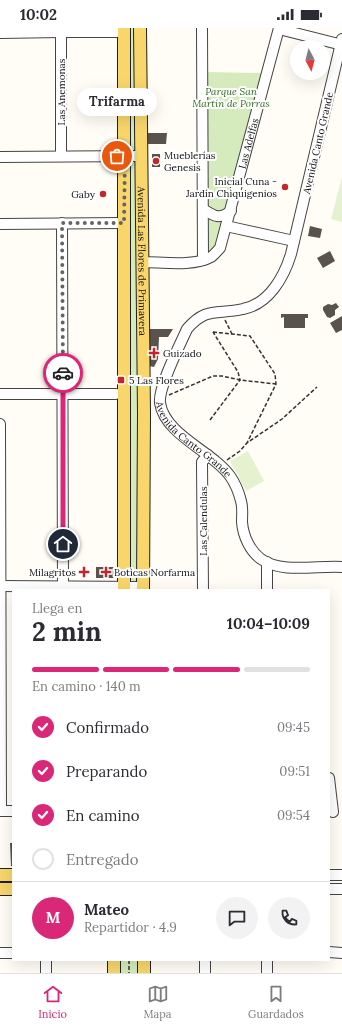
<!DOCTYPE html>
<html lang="es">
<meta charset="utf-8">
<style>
body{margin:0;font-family:Lora,serif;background:#f2f2f3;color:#2b2b33;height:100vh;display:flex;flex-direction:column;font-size:15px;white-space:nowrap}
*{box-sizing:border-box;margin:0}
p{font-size:13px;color:#7c7c81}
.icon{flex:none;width:22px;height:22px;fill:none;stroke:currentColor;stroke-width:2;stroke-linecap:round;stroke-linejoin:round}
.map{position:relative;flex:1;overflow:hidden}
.details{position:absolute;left:12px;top:561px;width:318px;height:372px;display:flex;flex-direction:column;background:#fff;border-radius:0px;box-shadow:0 4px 16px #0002}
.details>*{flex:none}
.needle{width:26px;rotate:173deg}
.buttons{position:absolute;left:290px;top:12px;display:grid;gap:8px}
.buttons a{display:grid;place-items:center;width:40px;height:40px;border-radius:50%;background:#fff;box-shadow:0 4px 16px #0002;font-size:20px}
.pin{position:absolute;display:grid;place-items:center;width:34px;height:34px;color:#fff;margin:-17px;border:2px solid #fff;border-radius:50%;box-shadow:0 1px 4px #0007}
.courier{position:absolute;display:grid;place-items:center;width:40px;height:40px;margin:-20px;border:3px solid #db2777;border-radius:50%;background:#fff;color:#222;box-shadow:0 1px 5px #0007}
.bubble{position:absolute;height:28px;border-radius:14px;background:#fff;box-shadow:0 4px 16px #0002;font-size:13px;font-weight:700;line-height:28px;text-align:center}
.headline em{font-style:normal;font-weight:700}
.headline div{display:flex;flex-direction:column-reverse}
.headline{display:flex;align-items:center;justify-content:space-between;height:68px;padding:0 20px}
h1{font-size:26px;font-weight:700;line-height:30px}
.bar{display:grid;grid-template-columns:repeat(4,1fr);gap:6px 4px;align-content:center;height:48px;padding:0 20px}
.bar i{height:5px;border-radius:3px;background:#e1e1e2}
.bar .current{background:#db2777}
.bar p{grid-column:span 4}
.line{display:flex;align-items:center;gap:10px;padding:0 20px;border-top:1px solid #e1e1e2}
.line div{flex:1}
.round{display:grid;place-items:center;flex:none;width:42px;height:42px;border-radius:21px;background:#f2f2f3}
ol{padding:0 20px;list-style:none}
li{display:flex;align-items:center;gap:12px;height:44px}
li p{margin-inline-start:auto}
li .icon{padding:4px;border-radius:50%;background:#db2777;color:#fff;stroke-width:4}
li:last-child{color:#7c7c81}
li i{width:22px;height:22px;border:2px solid #e1e1e2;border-radius:50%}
.status{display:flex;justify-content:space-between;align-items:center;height:28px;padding:0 20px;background:#fff;direction:ltr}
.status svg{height:11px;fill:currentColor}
.dock{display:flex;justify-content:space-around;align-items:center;height:56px;border-top:1px solid #e1e1e2;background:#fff;font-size:11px;color:#7c7c81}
.dock a{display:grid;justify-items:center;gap:2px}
.dock .current{color:#db2777}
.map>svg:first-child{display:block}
.green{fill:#d5ebbd}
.pitch{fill:#e6f2cf}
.building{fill:#5a524d}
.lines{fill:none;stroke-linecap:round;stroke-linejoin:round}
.minor-casing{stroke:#444;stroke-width:12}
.major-casing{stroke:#222;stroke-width:14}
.path{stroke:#333;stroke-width:1.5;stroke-dasharray:4 2;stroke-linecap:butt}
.minor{stroke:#fff;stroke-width:10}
.major{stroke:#f9d66b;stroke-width:12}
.done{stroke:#646461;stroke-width:4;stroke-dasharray:0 7.2}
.route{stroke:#db2777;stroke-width:5}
.poi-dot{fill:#c4262e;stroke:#fff;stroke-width:1.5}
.labels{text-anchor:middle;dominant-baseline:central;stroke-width:4;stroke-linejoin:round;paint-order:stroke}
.park-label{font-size:10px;font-style:italic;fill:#2f6b1f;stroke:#fff}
.street-label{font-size:10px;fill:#111;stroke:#fff}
.poi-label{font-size:10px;fill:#111;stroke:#fff;text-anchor:start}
</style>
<div class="status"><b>10:02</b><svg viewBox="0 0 49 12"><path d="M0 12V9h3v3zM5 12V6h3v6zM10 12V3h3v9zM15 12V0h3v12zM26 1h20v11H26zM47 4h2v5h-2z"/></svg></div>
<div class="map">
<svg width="342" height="945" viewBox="0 0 342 945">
<rect width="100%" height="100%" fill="#fffdf5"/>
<g class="green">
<polygon points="127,0 136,0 136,124 128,125"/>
<polygon points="206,44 263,45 229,177 224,184 211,183 207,175"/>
<polygon points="129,134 136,135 139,550 138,554 130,552"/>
<polygon points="206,187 227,189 218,218 208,226"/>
<rect x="120" y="932" width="19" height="13"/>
</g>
<g class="pitch">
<polygon points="342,149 342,194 331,191"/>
<polygon points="248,423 264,453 246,463 230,433"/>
</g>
<g class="building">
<polygon points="147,105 167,105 166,116 147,116"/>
<rect x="152" y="126" width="8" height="13"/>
<polygon points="310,198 322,201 320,210 308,208"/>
<polygon points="330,223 335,233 323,240 317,230"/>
<polygon points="336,275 339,279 335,282 335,287 330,290 327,289 323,282 323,279 328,276 332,277"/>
<polygon points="281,286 308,286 308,290 305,290 305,300 284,300 284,289 281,290"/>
<polygon points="342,288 342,302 336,305 330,295"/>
<polygon points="149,301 173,301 168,309 159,309 158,331 154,339 149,338"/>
<rect x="96" y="539" width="19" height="11"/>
<polygon points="10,815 13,815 13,838 11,838"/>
</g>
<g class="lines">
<defs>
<g id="minor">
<polyline points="202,0 203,232"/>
<polyline points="279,1 342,17"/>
<polyline points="0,5 61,4 117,4"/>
<path id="s1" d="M342,11L291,226C284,249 269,276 243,281C217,287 207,278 187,301C180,317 158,359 160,375C165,407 212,423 230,448C235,455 239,465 241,473C243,480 242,487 242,494C243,508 250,523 261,531C281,546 319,537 342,539"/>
<polyline points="61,128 61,0"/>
<polyline points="0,129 141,128"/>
<path d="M203,181C214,188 219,192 231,183"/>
<polyline points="62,195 63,562"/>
<polyline points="0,196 124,195"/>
<polyline points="226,198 294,213"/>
<path id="s2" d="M142,234C162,234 193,239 211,229C214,227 217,223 220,220L279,0"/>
<polyline points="0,366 116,366"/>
<polyline points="0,396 1,783"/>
<polyline points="267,534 267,562"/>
<polyline points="0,558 143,559"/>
<polyline points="203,562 202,434 208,427"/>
<polyline points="329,750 333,784"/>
<polyline points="0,783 13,783"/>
<polyline points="329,847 342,847"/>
<polyline points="329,861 342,861"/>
<polyline points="329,924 342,925"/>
<polyline points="0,925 13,925"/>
<polyline points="46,932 46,945"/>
<polyline points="205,932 205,945"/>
<polyline points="267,932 267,945"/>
</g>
<g id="major">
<polyline points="124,0 124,562"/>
<path id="s3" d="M140,0L144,385L143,562"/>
<polyline points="0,847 13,847"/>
<polyline points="0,861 13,861"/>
<polyline points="114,945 114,932"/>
<polyline points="144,945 144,932"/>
</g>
</defs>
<use href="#minor" class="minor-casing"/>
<use href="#major" class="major-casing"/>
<g class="path">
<polyline points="225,292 232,306"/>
<polyline points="213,304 250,308 275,346 276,356 247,415"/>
<polyline points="169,367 213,348 222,348 240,352 276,356"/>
<polyline points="210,392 240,352 238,344 213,304"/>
<polyline points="227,432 240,423 247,415 282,391 317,359"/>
<polyline points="129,932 129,945"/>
</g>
<use href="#minor" class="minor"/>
<use href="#major" class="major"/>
</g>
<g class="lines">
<polyline class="done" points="63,345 62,195 124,195 125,128 117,128"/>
<polyline class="route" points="63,345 63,516"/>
</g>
<g class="poi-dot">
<circle cx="156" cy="133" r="4"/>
<circle cx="285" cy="159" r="4"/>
<circle cx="103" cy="166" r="4"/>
<path d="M152 319h4v4h4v4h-4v4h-4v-4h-4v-4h4z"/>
<rect x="117" y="348" width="8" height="8" rx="2"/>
<path d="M82 538h4v4h4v4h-4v4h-4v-4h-4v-4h4z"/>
<path d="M104 538h4v4h4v4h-4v4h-4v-4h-4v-4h4z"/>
</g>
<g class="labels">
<g class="park-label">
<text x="231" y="63">Parque San<tspan x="231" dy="12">Martín de Porras</tspan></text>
</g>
<g class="street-label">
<text transform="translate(61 64) rotate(-90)">Las Anemonas</text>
<text stroke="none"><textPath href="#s2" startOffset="191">Las Adelfas</textPath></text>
<text transform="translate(318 115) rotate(-77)">Avenida Canto Grande</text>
<text stroke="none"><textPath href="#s3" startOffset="233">Avenida Las Flores de Primavera</textPath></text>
<text stroke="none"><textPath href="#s1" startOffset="489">Avenida Canto Grande</textPath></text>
<text transform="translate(203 493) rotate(-90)">Las Calendulas</text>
</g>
<g class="poi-label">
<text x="164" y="127">Mueblerías<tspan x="164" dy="12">Genesis</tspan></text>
<text x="277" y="153" text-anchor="end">Inicial Cuna -<tspan x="277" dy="12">Jardín Chiquigenios</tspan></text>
<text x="95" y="166" text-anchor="end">Gaby</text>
<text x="163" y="325">Guizado</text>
<text x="129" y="352">5 Las Flores</text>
<text x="76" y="544" text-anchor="end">Milagritos</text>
<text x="114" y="544">Boticas Norfarma</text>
</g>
</g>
</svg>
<div class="buttons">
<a><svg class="needle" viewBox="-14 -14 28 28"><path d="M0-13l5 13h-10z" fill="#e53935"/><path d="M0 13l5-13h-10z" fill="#7c7c81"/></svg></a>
</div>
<div class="pin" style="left:117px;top:128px;background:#ea580c"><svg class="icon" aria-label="bag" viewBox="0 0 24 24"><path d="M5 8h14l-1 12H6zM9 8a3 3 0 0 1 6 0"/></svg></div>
<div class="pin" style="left:63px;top:516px;background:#1f2937"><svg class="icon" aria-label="home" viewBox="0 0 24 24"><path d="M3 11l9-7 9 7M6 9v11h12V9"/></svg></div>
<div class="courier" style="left:63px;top:345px"><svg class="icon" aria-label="car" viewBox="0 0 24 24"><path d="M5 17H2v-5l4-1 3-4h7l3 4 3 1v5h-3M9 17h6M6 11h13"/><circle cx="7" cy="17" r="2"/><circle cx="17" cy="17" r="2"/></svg></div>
<div class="bubble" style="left:77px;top:60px;width:80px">Trifarma</div>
<section class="details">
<div class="headline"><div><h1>2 min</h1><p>Llega en</p></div><em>10:04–10:09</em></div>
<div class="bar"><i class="current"></i><i class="current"></i><i class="current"></i><i></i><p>En camino · 140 m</p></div>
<ol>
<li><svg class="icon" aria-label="check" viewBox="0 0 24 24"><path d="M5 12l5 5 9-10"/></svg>Confirmado<p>09:45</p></li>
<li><svg class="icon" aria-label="check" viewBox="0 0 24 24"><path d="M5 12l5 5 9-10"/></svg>Preparando<p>09:51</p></li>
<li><svg class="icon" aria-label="check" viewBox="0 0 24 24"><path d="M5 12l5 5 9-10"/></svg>En camino<p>09:54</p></li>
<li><i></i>Entregado</li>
</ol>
<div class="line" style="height:72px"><b class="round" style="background:#db2777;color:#fff">M</b><div><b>Mateo</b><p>Repartidor · 4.9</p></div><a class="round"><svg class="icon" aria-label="chat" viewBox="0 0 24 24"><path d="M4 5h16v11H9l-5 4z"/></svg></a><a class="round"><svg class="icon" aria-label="phone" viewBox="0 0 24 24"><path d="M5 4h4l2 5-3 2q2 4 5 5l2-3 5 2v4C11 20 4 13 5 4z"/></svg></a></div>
</section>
</div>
<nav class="dock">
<a class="current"><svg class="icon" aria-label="home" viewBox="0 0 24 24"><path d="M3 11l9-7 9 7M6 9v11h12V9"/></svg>Inicio</a>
<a><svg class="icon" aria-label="map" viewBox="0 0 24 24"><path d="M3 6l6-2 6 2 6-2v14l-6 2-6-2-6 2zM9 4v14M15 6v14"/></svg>Mapa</a>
<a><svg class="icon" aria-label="saved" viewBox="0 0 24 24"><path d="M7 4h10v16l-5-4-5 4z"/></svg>Guardados</a>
</nav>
